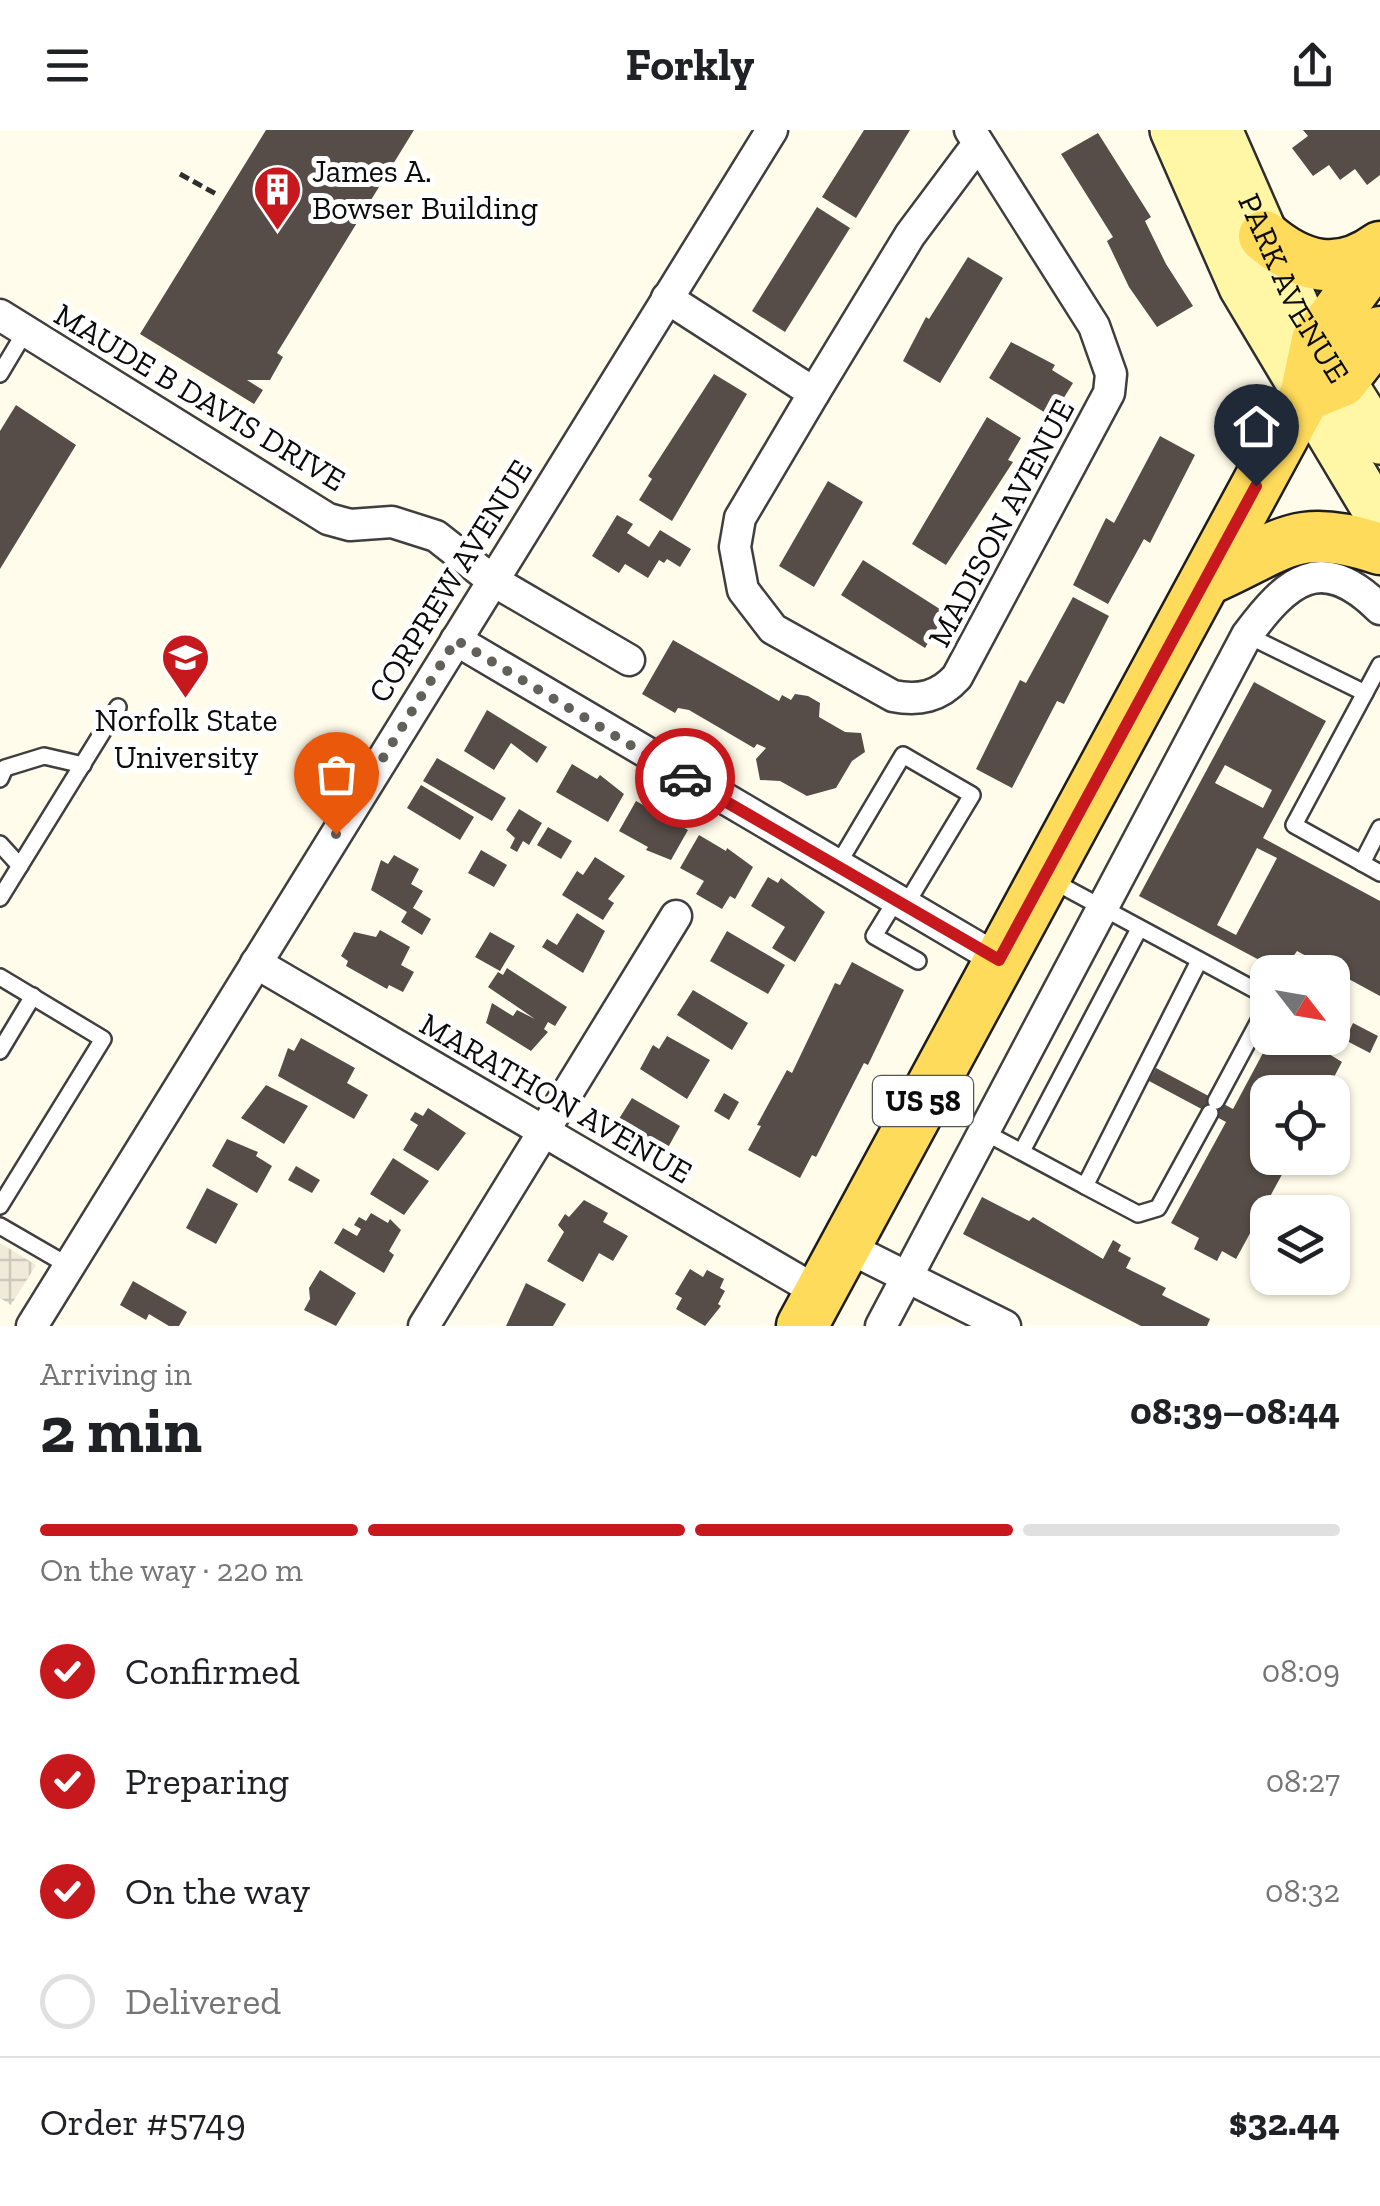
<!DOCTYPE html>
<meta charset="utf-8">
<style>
body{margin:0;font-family:"Zilla Slab",serif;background:#f6f6f6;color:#202124;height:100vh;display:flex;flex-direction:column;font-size:38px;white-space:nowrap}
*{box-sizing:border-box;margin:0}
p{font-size:32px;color:#757577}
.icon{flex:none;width:55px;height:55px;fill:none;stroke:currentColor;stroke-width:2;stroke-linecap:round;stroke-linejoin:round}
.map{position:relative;height:1196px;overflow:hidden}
.details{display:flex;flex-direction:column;background:#fff;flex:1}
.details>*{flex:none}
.needle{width:65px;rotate:121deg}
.fabs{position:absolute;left:1250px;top:825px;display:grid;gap:20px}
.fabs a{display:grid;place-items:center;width:100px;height:100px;border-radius:20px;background:#fff;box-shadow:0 2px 8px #0004;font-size:50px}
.pin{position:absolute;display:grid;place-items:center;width:85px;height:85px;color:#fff;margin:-102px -42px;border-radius:50% 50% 50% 0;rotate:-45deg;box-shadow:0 0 10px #0007}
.pin .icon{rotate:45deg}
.courier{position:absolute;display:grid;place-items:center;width:100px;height:100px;margin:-50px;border:8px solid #c7191d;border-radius:50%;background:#fff;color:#222;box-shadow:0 2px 12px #0007}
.head em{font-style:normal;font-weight:700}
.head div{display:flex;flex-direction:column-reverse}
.head{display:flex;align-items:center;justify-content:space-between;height:170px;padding:0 40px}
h1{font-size:65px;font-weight:700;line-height:75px}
.bar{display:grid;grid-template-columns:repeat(4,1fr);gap:15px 10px;align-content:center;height:120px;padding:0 40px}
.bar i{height:12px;border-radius:8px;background:#e0e0e0}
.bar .current{background:#c7191d}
.bar p{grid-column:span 4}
.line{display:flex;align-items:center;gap:25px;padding:0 40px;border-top:2px solid #e0e0e0}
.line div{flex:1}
ol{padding:0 40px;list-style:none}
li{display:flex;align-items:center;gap:30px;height:110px}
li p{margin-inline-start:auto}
li .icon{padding:10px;border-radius:50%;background:#c7191d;color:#fff;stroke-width:4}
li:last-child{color:#757577}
li i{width:55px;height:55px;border:5px solid #e0e0e0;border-radius:50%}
header{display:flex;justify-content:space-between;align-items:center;height:130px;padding:0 40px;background:#fff;font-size:45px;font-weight:700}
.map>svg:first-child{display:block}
.plaza{fill:url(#plaza-grid)}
.building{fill:#564d48;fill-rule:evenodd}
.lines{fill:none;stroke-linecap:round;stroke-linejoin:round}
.service-casing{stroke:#3f3f3f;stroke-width:20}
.minor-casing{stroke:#3f3f3f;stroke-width:35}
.secondary-casing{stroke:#2e2e2e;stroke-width:50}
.primary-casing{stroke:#1d1d1d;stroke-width:55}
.path{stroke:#2e2e2e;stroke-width:5;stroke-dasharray:10 5;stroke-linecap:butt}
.service{stroke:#fff;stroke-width:15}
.minor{stroke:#fff;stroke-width:30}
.secondary{stroke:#fff7a6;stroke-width:45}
.primary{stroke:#ffdb5b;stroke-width:50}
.done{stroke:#61605a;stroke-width:10;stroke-dasharray:0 18}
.route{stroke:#c7191d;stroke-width:12}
.labels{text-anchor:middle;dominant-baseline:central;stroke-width:10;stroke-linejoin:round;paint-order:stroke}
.shield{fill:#fff;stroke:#555;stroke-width:2.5}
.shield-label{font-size:30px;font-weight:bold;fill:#0c0c0c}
.poi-label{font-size:32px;fill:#0c0c0c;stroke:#fff;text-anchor:start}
.street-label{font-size:32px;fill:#0c0c0c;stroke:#fff}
</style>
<header><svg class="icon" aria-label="menu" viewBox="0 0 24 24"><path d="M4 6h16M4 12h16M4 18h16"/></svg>Forkly<svg class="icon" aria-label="share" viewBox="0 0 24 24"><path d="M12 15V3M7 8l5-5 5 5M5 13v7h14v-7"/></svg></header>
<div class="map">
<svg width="1380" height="1196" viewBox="0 0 1380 1196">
<defs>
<pattern id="plaza-grid" width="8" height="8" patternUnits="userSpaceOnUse" patternTransform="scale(2.5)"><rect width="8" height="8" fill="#efeada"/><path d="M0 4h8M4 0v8" fill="none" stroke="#ccc8ba"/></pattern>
</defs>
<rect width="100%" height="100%" fill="#fffceb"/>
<polygon class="plaza" points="0,1113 36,1135 11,1175 0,1168"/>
<g class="building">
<polygon points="266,0 414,0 277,223 283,227 270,250 247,250 263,260 254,274 140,204"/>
<polygon points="864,0 910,0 856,88 822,67"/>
<polygon points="1303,0 1380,0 1380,45 1367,55 1355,39 1340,50 1329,35 1313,46 1292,18 1308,6"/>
<polygon points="1098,3 1151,87 1145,91 1166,134 1193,176 1157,197 1129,157 1107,111 1113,107 1061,24"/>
<polygon points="817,77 850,98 785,202 752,181"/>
<polygon points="968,127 1003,148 940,253 903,231 926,187 929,189"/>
<polygon points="1011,212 1055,235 1052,240 1073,253 1052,287 989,248"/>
<polygon points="714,244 747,264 672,391 639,370 652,349 648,346"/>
<polygon points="16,275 76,315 0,439 0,301"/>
<polygon points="987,287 1021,308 1008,330 1013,332 946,435 912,414"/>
<polygon points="1160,306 1195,325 1150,413 1144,409 1108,474 1073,455 1106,388 1114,393"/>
<polygon points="828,351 863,372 814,457 779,436"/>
<polygon points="617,385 633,394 627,403 649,417 660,400 691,419 680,437 667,429 664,433 659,430 648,448 625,434 619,443 592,426"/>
<polygon points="863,430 946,483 925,518 841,465"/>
<polygon points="1073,467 1109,486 1064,574 1057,571 1012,658 976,639 1020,550 1026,553"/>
<polygon points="673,510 779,571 782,565 791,570 795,564 808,566 820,573 819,587 845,602 861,603 865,622 852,631 836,658 807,666 780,651 760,650 756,629 766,618 757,614 754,618 689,580 678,578 675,583 642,564"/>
<path d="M1254,552L1326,591L1263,708L1380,771V866L1297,821L1282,842L1139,766ZM1225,635L1272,660L1263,678L1215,653ZM1257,718L1277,728L1236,805L1217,795Z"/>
<polygon points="487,580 547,617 537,633 511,613 494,640 464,621"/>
<polygon points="437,628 506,668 492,691 423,651"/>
<polygon points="572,634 597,649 600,645 624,664 608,692 556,662"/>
<polygon points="421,655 474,687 460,710 407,678"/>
<polygon points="636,671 688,700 671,730 646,720 648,717 619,701"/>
<polygon points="519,679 542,693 529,715 523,711 517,722 510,718 515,708 506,700"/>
<polygon points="548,697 572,711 561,729 537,715"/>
<polygon points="699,705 726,721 727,718 753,737 735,769 730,766 722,779 696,764 704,751 680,738"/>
<polygon points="481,720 507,735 494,757 468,743"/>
<polygon points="394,725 419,739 411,754 423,761 413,778 431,789 422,805 401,792 407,782 371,760 381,730 388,734"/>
<polygon points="595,727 625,746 608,769 614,773 603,790 562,765 577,741 583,745"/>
<polygon points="768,747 778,753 781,748 825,782 795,832 772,818 785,797 751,776"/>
<polygon points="577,783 605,801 583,843 542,817 547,809 557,815"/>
<polygon points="380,800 410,817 401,835 414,842 403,862 389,855 387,859 346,836 348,831 341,826 354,802 376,807"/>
<polygon points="727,801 785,835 768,864 710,831"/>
<polygon points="490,802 515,816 500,841 475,827"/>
<polygon points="852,832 904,860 868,935 864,933 816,1027 812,1025 800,1048 748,1020 761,996 757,995 787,940 792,943 835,853 840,855"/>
<polygon points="507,838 567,877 555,896 548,892 544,899 548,902 531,921 486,893 492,873 513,886 517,880 535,889 488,857 498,842 503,845"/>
<polygon points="693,860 748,893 732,920 677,885"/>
<polygon points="1353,893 1378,906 1370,923 1345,910"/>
<polygon points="667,906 710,930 687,969 640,939 653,915 659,919"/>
<polygon points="301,908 355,938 347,953 368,965 354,989 278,946 288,918 294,921"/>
<polygon points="1271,908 1305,912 1320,908 1334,915 1329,924 1342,932 1326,962 1268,962 1268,1028 1291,1028 1236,1129 1222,1121 1217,1131 1194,1119 1199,1108 1171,1093 1226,992 1149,951 1156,938 1233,979"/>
<polygon points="266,955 308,976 284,1014 241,988"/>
<polygon points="724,963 739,972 729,990 714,981"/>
<polygon points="632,968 680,996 666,1021 617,992"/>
<polygon points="428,978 466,1003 438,1041 403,1020 418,995 410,990 415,982 423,986"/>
<polygon points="227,1009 258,1022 256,1026 272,1036 257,1063 212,1036"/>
<polygon points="393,1028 429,1051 404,1085 370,1064"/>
<polygon points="296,1036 320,1050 312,1063 288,1050"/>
<polygon points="207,1058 238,1074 216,1114 186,1098"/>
<polygon points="982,1067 1029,1091 1033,1087 1103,1129 1113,1110 1121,1115 1118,1121 1131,1128 1126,1138 1166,1158 1162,1165 1210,1189 1207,1196 1141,1196 963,1104"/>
<polygon points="584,1070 608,1083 603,1092 628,1106 613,1131 599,1123 583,1152 547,1131 564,1102 558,1095 565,1084 569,1087"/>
<polygon points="371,1083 388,1093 390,1089 401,1100 389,1121 394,1125 384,1143 334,1113 343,1098 357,1106 361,1099 354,1095 359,1087 366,1091"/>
<polygon points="690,1139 703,1147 707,1140 724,1149 720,1158 725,1161 718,1174 721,1176 705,1196 676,1179 682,1168 675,1164"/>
<polygon points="320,1140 356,1163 336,1196 304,1180 310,1169 309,1158"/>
<polygon points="133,1151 187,1182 179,1196 169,1196 149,1184 146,1190 120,1175"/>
<polygon points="526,1153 566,1174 553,1196 506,1196"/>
</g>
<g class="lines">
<defs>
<g id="service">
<polyline points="0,244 25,202"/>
<polyline points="1247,505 1365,563"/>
<polyline points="1380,535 1294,695 1380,743"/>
<polyline points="0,649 5,638 44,626 83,635"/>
<polyline points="0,714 20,736"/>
<polyline points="1362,733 1380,698"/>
<polyline points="837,736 903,625 972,665 905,776"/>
<polyline points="1053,751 1268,867"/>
<polyline points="0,768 118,577"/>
<polyline points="896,770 874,806 918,831"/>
<polyline points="0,847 103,909 0,1076"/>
<polyline points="0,921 33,866"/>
<polyline points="1216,971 1268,874"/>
<polyline points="986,1003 1085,1056 1199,831"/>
<polyline points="1022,1021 1139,799"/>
<polyline points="1085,1056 1138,1084 1158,1078 1210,983"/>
<polyline points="0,1096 69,1136"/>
</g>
<g id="minor">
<path d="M970,0L1094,196L1111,244L1109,263L957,547C939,567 919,571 893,566L773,499L743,460L735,417L740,388L814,263L910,105L978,14"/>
<polyline points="667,168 814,263"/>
<polyline points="0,185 328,389 350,395 392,392 436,406 492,450 629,530"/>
<polyline points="456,510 999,830"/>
<polyline points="256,833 820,1163"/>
<polyline points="845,1116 1005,1196"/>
<polyline points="32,1196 772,0"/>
<polyline points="424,1196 676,786"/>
<path d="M881,1196L1247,505C1287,451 1321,420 1380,479"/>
</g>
<g id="secondary">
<polyline points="1173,0 1242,157 1380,388"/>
<path id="s1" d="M1219,0L1298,180L1380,311"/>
</g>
<g id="primary">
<path d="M1264,106C1301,138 1339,147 1380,117"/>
<polyline points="1305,266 1342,251 1380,202"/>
<path d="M1206,450C1281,418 1294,390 1380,419"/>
<polyline points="802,1196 1305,266 1317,210 1380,124"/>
</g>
</defs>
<use href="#service" class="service-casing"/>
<use href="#minor" class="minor-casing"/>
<use href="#secondary" class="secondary-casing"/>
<use href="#primary" class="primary-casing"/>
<polyline class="path" points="180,44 216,64"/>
<use href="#service" class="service"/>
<use href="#minor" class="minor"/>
<use href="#secondary" class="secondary"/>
<use href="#primary" class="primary"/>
</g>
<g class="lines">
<polyline class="done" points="336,704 456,510 685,648"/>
<polyline class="route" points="685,648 999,830 1256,356"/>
</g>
<defs>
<symbol id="building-pin" viewBox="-11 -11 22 30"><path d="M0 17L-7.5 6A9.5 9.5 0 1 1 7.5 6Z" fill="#c7191d" stroke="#fff"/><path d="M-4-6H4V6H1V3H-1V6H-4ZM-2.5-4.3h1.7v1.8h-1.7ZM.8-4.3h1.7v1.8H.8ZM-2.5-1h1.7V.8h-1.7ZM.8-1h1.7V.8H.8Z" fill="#fff"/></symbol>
<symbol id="university-pin" viewBox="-11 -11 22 30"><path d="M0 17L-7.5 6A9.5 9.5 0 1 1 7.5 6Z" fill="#c7191d" stroke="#fff"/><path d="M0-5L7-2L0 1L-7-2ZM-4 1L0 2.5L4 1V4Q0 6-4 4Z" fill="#fff"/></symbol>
</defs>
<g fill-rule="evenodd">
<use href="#building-pin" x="250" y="32" width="55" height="75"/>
<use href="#university-pin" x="158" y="500" width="55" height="75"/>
</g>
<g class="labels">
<rect class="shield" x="873" y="946" width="100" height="50" rx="8"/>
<g class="shield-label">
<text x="923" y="971">US 58</text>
</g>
<g class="poi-label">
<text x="312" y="41">James A.<tspan x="312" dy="37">Bowser Building</tspan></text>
<text x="186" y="590" text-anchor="middle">Norfolk State<tspan x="186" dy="37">University</tspan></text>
</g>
<g class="street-label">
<text stroke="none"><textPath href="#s1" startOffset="175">PARK AVENUE</textPath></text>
<text transform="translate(200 267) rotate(31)">MAUDE B DAVIS DRIVE</text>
<text transform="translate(1001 393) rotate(-62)">MADISON AVENUE</text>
<text transform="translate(450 451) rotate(-58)">CORPREW AVENUE</text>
<text transform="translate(556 968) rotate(30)">MARATHON AVENUE</text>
</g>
</g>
</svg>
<div class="fabs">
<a><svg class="needle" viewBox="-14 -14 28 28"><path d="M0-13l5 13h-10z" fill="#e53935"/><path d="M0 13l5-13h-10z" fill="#757577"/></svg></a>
<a><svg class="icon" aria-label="locate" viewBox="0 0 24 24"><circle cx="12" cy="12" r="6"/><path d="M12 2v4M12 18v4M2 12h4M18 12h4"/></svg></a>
<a><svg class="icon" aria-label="layers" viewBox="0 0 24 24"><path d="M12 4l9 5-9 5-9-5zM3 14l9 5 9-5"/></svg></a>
</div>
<div class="pin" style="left:336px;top:704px;background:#ea580c"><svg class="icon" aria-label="bag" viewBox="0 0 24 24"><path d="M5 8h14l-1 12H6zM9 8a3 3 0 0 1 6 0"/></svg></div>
<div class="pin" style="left:1256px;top:356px;background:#1f2937"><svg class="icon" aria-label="home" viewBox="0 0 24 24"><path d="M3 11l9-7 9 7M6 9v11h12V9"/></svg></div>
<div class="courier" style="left:685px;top:648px"><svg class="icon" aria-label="car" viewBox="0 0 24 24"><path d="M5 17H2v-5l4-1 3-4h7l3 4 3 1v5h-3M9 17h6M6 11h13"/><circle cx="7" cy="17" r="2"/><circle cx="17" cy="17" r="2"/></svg></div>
</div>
<section class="details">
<div class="head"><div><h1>2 min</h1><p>Arriving in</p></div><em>08:39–08:44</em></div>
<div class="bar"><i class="current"></i><i class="current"></i><i class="current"></i><i></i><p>On the way · 220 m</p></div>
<ol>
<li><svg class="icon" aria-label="check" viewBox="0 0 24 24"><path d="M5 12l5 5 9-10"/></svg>Confirmed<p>08:09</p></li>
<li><svg class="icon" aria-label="check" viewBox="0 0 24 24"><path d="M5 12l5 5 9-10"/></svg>Preparing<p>08:27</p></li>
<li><svg class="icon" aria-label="check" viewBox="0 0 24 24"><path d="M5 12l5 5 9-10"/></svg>On the way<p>08:32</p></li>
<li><i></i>Delivered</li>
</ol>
<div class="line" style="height:130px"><div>Order #5749</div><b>$32.44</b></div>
</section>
